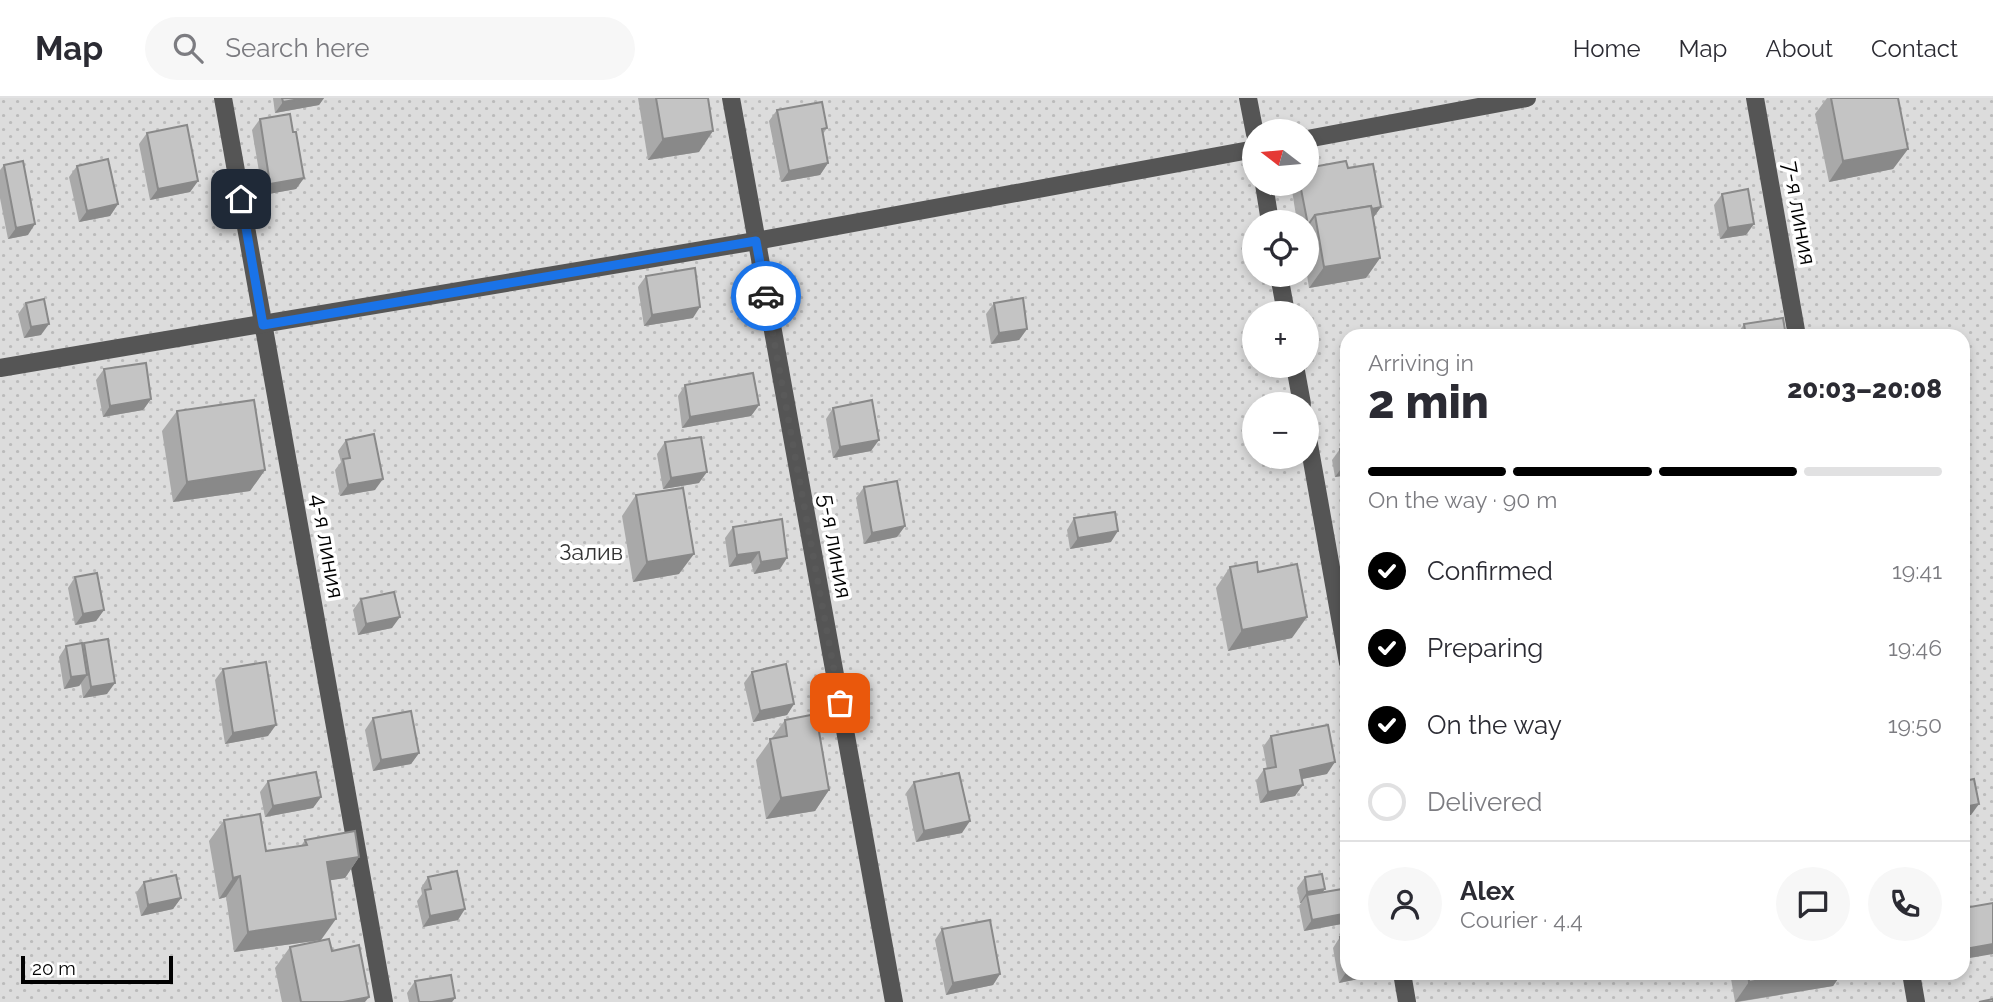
<!DOCTYPE html>
<meta charset="utf-8">
<style>
body{margin:0;font-family:Raleway,sans-serif;background:#f7f7f7;color:#2b2b33;height:100vh;display:flex;flex-direction:column;font-size:26px;white-space:nowrap}
*{box-sizing:border-box;margin:0}
p{font-size:23px;color:#7c7c81}
.icon{flex:none;width:38px;height:38px;fill:none;stroke:currentColor;stroke-width:2;stroke-linecap:round;stroke-linejoin:round}
.map{position:relative;flex:1;overflow:hidden}
.side{position:absolute;left:1340px;top:231px;width:630px;height:651px;display:flex;flex-direction:column;background:#fff;border-radius:21px;box-shadow:0 4px 10px #0003}
.side>*{flex:none}
.needle{width:46px;rotate:286deg}
.tools{position:absolute;left:1242px;top:21px;display:grid;gap:14px}
.tools a{display:grid;place-items:center;width:77px;height:77px;border-radius:50%;background:#fff;box-shadow:0 4px 10px #0003;font-size:35px}
.scale{position:absolute;left:21px;bottom:18px;width:152px;box-sizing:border-box;padding-left:7px;border:4px solid #000;border-top:0;font-size:19px;line-height:24px;white-space:nowrap;color:#000;-webkit-text-stroke:5px #fff;paint-order:stroke}
.pin{position:absolute;display:grid;place-items:center;width:60px;height:60px;color:#fff;margin:-30px;border-radius:14px;box-shadow:0 4px 10px #0006}
.courier{position:absolute;display:grid;place-items:center;width:70px;height:70px;margin:-35px;border:5px solid #1a73e8;border-radius:50%;background:#fff;color:#222;box-shadow:0 2px 9px #0007}
.overview em{font-style:normal;font-weight:800}
.overview div{display:flex;flex-direction:column-reverse}
.overview{display:flex;align-items:center;justify-content:space-between;height:119px;padding:0 28px}
h1{font-size:46px;font-weight:800;line-height:52px}
.bar{display:grid;grid-template-columns:repeat(4,1fr);gap:10px 7px;align-content:center;height:84px;padding:0 28px}
.bar i{height:9px;border-radius:5px;background:#e1e1e2}
.bar .active{background:#000}
.bar p{grid-column:span 4}
.line{display:flex;align-items:center;gap:18px;padding:0 28px;border-top:2px solid #e1e1e2}
.line div{flex:1}
.round{display:grid;place-items:center;flex:none;width:74px;height:74px;border-radius:37px;background:#f7f7f7}
ol{padding:0 28px;list-style:none}
li{display:flex;align-items:center;gap:21px;height:77px}
li p{margin-inline-start:auto}
li .icon{padding:7px;border-radius:50%;background:#000;color:#fff;stroke-width:4}
li:last-child{color:#7c7c81}
li i{width:38px;height:38px;border:4px solid #e1e1e2;border-radius:50%}
header{display:flex;align-items:center;gap:42px;box-sizing:border-box;height:98px;padding:0 35px;background:#fff;border-bottom:2px solid #e1e1e2}
header strong{font-size:33px}
nav{display:flex;gap:38px;margin-inline-start:auto;font-size:24px}
.search{width:490px;height:63px;background:#f7f7f7;display:flex;align-items:center;gap:18px;box-sizing:border-box;padding:0 24px;border-radius:38px;color:#7c7c81;font-size:26px}
.map>svg:first-child{display:block}
.garden{fill:url(#garden-dots);fill-rule:evenodd}
.lines{fill:none;stroke-linecap:round;stroke-linejoin:round}
.minor{stroke:#555;stroke-width:18}
.wall{fill:#a9a9a9}
.shaded-wall{fill:#898989}
.building{fill:#c4c4c4;stroke:#898989;stroke-width:2}
.done{stroke:#595959;stroke-width:7;stroke-dasharray:0 12.6}
.route{stroke:#1a73e8;stroke-width:9}
.labels{text-anchor:middle;dominant-baseline:central;stroke-width:7;stroke-linejoin:round;paint-order:stroke}
.street-label{font-size:23px;fill:#000;stroke:#fff}
.park-label{font-size:23px;fill:#333;stroke:#fff}
</style>
<header>
<strong>Map</strong>
<div class="search"><svg class="icon" aria-label="search" viewBox="0 0 24 24"><circle cx="10" cy="10" r="6"/><path d="M15 15l6 6"/></svg>Search here</div>
<nav><a>Home</a><a>Map</a><a>About</a><a>Contact</a></nav>
</header>
<div class="map">
<svg width="1993" height="904" viewBox="0 0 1993 904">
<defs>
<pattern id="garden-dots" width="8" height="8" patternUnits="userSpaceOnUse" patternTransform="scale(1.75)"><rect width="8" height="8" fill="#dcdcdc"/><path d="M2 2h.1M6 6h.1" fill="none" stroke="#bbb" stroke-width="1.8" stroke-linecap="round"/></pattern>
</defs>
<rect width="100%" height="100%" fill="#fff"/>
<path class="garden" d="M0,0H1993V904H0ZM1255,33H1307V86H1255ZM1255,124H1307V177H1255ZM1255,215H1307V268H1255ZM1348,238H1964V875H1348ZM1255,306H1307V359H1255Z"/>
<g class="lines">
<g class="minor">
<polyline points="223,0 384,904"/>
<polyline points="731,0 894,904"/>
<polyline points="1248,0 1255,36"/>
<polyline points="1755,0 1797,238"/>
<polyline points="1307,41 1527,0"/>
<polyline points="1264,86 1270,124"/>
<polyline points="1279,177 1286,215"/>
<polyline points="1295,268 1302,306"/>
<polyline points="0,270 756,143 1255,51"/>
<polyline points="1307,335 1348,565"/>
<polyline points="1402,875 1407,904"/>
<polyline points="1911,875 1916,904"/>
</g>
</g>
<g class="wall">
<polygon points="273,0 324,0 319,7 275,15"/>
<polygon points="638,0 708,0 699,54 648,62"/>
<polygon points="1827,0 1898,0 1908,51 1893,71 1829,84 1815,16"/>
<polygon points="777,12 827,30 823,36 828,65 820,77 781,84 769,23"/>
<polygon points="260,21 304,80 296,91 263,97 252,32"/>
<polygon points="147,35 198,83 190,94 150,102 139,46"/>
<polygon points="4,67 28,137 8,141 0,100 0,72"/>
<polygon points="77,68 118,106 110,118 79,124 69,79"/>
<polygon points="1348,70 1381,109 1373,120 1380,160 1366,180 1309,190 1307,177 1307,124 1297,124 1291,86 1307,86"/>
<polygon points="1722,96 1746,137 1720,141 1714,107"/>
<polygon points="646,178 693,220 644,228 638,189"/>
<polygon points="26,205 41,237 24,240 18,216"/>
<polygon points="994,205 1027,231 1019,242 991,246 986,216"/>
<polygon points="1744,226 1786,238 1736,238"/>
<polygon points="104,271 151,301 143,312 103,319 96,282"/>
<polygon points="685,287 759,307 751,318 682,330 678,298"/>
<polygon points="833,310 871,353 833,360 826,321"/>
<polygon points="177,313 265,372 250,393 173,404 162,333"/>
<polygon points="346,342 375,392 340,398 335,372 341,364 338,353"/>
<polygon points="665,344 699,385 663,391 657,356"/>
<polygon points="1348,350 1348,377 1335,379 1332,362 1340,351"/>
<polygon points="864,389 905,428 897,439 864,446 856,400"/>
<polygon points="1348,390 1348,422 1346,422 1342,398"/>
<polygon points="636,397 679,476 633,484 622,418"/>
<polygon points="1074,420 1111,444 1070,451 1067,432"/>
<polygon points="733,429 780,471 754,476 751,465 729,469 725,440"/>
<polygon points="1230,469 1258,474 1292,540 1228,553 1216,490"/>
<polygon points="75,479 104,512 96,523 75,527 68,490"/>
<polygon points="361,501 392,530 358,537 353,512"/>
<polygon points="84,545 107,596 83,600 81,586 79,588 64,591 59,559 66,548 82,547"/>
<polygon points="223,571 268,638 225,646 215,582"/>
<polygon points="752,574 794,606 787,617 753,624 744,585"/>
<polygon points="373,620 419,655 411,666 373,673 365,632"/>
<polygon points="785,622 829,692 815,713 766,721 756,662"/>
<polygon points="1271,638 1327,676 1302,681 1295,698 1260,705 1256,683 1264,671 1267,671 1263,649"/>
<polygon points="268,683 321,699 313,710 265,719 260,694"/>
<polygon points="914,684 962,735 916,744 906,695"/>
<polygon points="224,722 266,753 301,748 305,742 359,759 345,780 330,782 321,842 234,854 226,799 219,801 209,743"/>
<polygon points="428,779 458,822 423,829 417,803 422,796 421,790"/>
<polygon points="1305,779 1323,794 1348,790 1347,825 1304,833 1299,808 1301,805 1300,805 1297,790"/>
<polygon points="144,784 181,800 173,811 141,818 136,795"/>
<polygon points="942,831 1000,876 993,887 946,897 935,842"/>
<polygon points="1340,839 1348,875 1370,875 1368,879 1339,885 1333,850"/>
<polygon points="290,849 332,853 365,904 282,904 275,870"/>
<polygon points="1730,875 1842,875 1833,888 1738,904 1735,904"/>
<polygon points="415,883 455,900 452,904 409,904 407,895"/>
</g>
<g class="shaded-wall">
<polygon points="305,0 324,0 319,7 275,15 283,4"/>
<polygon points="713,33 699,54 648,62 663,41"/>
<polygon points="1908,51 1893,71 1829,84 1843,63"/>
<polygon points="828,65 820,77 781,84 789,73"/>
<polygon points="304,80 296,91 263,97 270,86"/>
<polygon points="198,83 190,94 150,102 158,91"/>
<polygon points="118,106 110,118 79,124 87,113"/>
<polygon points="1381,109 1373,120 1356,114"/>
<polygon points="35,126 28,137 8,141 16,130"/>
<polygon points="1754,126 1746,137 1720,141 1728,130"/>
<polygon points="1380,160 1366,180 1309,190 1324,169"/>
<polygon points="700,209 693,220 644,228 652,217"/>
<polygon points="49,226 41,237 24,240 31,229"/>
<polygon points="1027,231 1019,242 991,246 999,235"/>
<polygon points="151,301 143,312 103,319 110,308"/>
<polygon points="759,307 751,318 682,330 690,319"/>
<polygon points="879,342 871,353 833,360 840,349"/>
<polygon points="1348,367 1348,377 1335,379 1343,368"/>
<polygon points="265,372 250,393 173,404 187,384"/>
<polygon points="707,374 699,385 663,391 671,380"/>
<polygon points="383,381 375,392 340,398 348,387"/>
<polygon points="905,428 897,439 864,446 872,435"/>
<polygon points="1118,433 1111,444 1070,451 1078,440"/>
<polygon points="759,454 751,465 729,469 737,457"/>
<polygon points="694,456 679,476 633,484 647,464"/>
<polygon points="787,460 780,471 754,476 761,464"/>
<polygon points="104,512 96,523 75,527 83,516"/>
<polygon points="400,519 392,530 358,537 366,526"/>
<polygon points="1307,519 1292,540 1228,553 1242,532"/>
<polygon points="87,577 79,588 64,591 71,579"/>
<polygon points="115,585 107,596 83,600 91,589"/>
<polygon points="794,606 787,617 753,624 760,613"/>
<polygon points="276,627 268,638 225,646 233,635"/>
<polygon points="419,655 411,666 373,673 381,662"/>
<polygon points="1335,664 1327,676 1292,683 1300,672"/>
<polygon points="1303,687 1295,698 1260,705 1268,694"/>
<polygon points="829,692 815,713 766,721 781,700"/>
<polygon points="321,699 313,710 265,719 273,708"/>
<polygon points="1979,706 1971,717 1964,718 1964,709"/>
<polygon points="970,723 962,735 916,744 924,733"/>
<polygon points="359,759 345,780 313,785 327,764"/>
<polygon points="240,778 226,799 219,801 233,780"/>
<polygon points="1325,791 1317,802 1307,797 1301,805 1300,805 1307,794"/>
<polygon points="181,800 173,811 141,818 148,807"/>
<polygon points="465,811 458,822 423,829 430,818"/>
<polygon points="1348,815 1347,825 1304,833 1312,822"/>
<polygon points="336,821 321,842 234,854 248,834"/>
<polygon points="1993,846 1993,856 1964,861 1964,853 1965,851"/>
<polygon points="1347,873 1348,875 1370,875 1368,879 1339,885"/>
<polygon points="1802,875 1842,875 1833,888 1735,904 1749,884"/>
<polygon points="1000,876 993,887 946,897 953,885"/>
<polygon points="369,899 365,904 343,904"/>
<polygon points="455,900 452,904 432,904"/>
</g>
<g class="building">
<polygon points="282,0 305,0 283,4"/>
<polygon points="656,0 708,0 713,33 663,41"/>
<polygon points="1831,0 1898,0 1908,51 1843,63"/>
<polygon points="822,4 827,30 822,31 828,65 789,73 777,12"/>
<polygon points="290,16 293,34 296,34 304,80 270,86 260,21"/>
<polygon points="187,27 198,83 158,91 147,35"/>
<polygon points="108,61 118,106 87,113 77,68"/>
<polygon points="23,63 35,126 16,130 4,67"/>
<polygon points="1346,63 1348,70 1373,66 1381,109 1372,111 1371,108 1315,117 1308,127 1300,86 1307,86 1307,70"/>
<polygon points="1748,91 1754,126 1728,130 1722,96"/>
<polygon points="1371,108 1380,160 1324,169 1315,117"/>
<polygon points="695,170 700,209 652,217 646,178"/>
<polygon points="1023,200 1027,231 999,235 994,205"/>
<polygon points="44,201 49,226 31,229 26,205"/>
<polygon points="1783,220 1786,238 1746,238 1744,226"/>
<polygon points="146,265 151,301 110,308 104,271"/>
<polygon points="753,275 759,307 690,319 685,287"/>
<polygon points="254,302 265,372 187,384 177,313"/>
<polygon points="872,302 879,342 840,349 833,310"/>
<polygon points="374,336 383,381 348,387 343,361 350,360 346,342"/>
<polygon points="701,339 707,374 671,380 665,344"/>
<polygon points="1348,350 1348,367 1343,368 1340,351"/>
<polygon points="897,383 905,428 872,435 864,389"/>
<polygon points="683,390 694,456 647,464 636,397"/>
<polygon points="1115,414 1118,433 1078,440 1074,420"/>
<polygon points="782,421 787,460 761,464 759,454 737,457 733,429"/>
<polygon points="1257,464 1258,474 1297,466 1307,519 1242,532 1230,469"/>
<polygon points="97,475 104,512 83,516 75,479"/>
<polygon points="394,494 400,519 366,526 361,501"/>
<polygon points="108,541 115,585 91,589 84,545"/>
<polygon points="82,545 87,577 71,579 66,548"/>
<polygon points="266,564 276,627 233,635 223,571"/>
<polygon points="786,566 794,606 760,613 752,574"/>
<polygon points="411,613 419,655 381,662 373,620"/>
<polygon points="816,616 829,692 781,700 770,641 787,638 785,622"/>
<polygon points="1328,627 1335,664 1300,672 1303,687 1268,694 1264,671 1276,669 1271,638"/>
<polygon points="316,674 321,699 273,708 268,683"/>
<polygon points="959,675 970,723 924,733 914,684"/>
<polygon points="1974,681 1979,706 1964,709 1964,683"/>
<polygon points="260,716 266,753 307,747 305,742 355,733 359,759 327,764 336,821 248,834 240,778 233,780 224,722"/>
<polygon points="457,773 465,811 430,818 425,792 431,791 428,779"/>
<polygon points="1322,776 1325,791 1307,794 1305,779"/>
<polygon points="176,777 181,800 148,807 144,784"/>
<polygon points="1348,790 1348,815 1312,822 1307,797"/>
<polygon points="1993,805 1993,846 1965,851 1964,841 1964,810"/>
<polygon points="990,822 1000,876 953,885 942,831"/>
<polygon points="1348,837 1348,873 1347,873 1340,839"/>
<polygon points="329,841 332,853 359,847 369,899 343,904 301,904 290,849"/>
<polygon points="1748,875 1802,875 1749,884"/>
<polygon points="451,877 455,900 432,904 419,904 415,883"/>
<polygon points="1993,901 1993,904 1979,904"/>
</g>
<g class="lines">
<polyline class="done" points="766,198 840,605"/>
<polyline class="route" points="241,101 263,227 756,143 766,198"/>
</g>
<g class="labels">
<g class="street-label">
<text transform="translate(1800 115) rotate(80)">7-я линия</text>
<text transform="translate(328 448) rotate(80)">4-я линия</text>
<text transform="translate(836 448) rotate(80)">5-я линия</text>
</g>
<g class="park-label">
<text x="591" y="453">Залив</text>
</g>
</g>
</svg>
<div class="tools">
<a><svg class="needle" viewBox="-14 -14 28 28"><path d="M0-13l5 13h-10z" fill="#e53935"/><path d="M0 13l5-13h-10z" fill="#7c7c81"/></svg></a>
<a><svg class="icon" aria-label="locate" viewBox="0 0 24 24"><circle cx="12" cy="12" r="6"/><path d="M12 2v4M12 18v4M2 12h4M18 12h4"/></svg></a>
<a>+</a>
<a>−</a>
</div>
<div class="scale">20 m</div>
<div class="pin" style="left:840px;top:605px;background:#ea580c"><svg class="icon" aria-label="bag" viewBox="0 0 24 24"><path d="M5 8h14l-1 12H6zM9 8a3 3 0 0 1 6 0"/></svg></div>
<div class="pin" style="left:241px;top:101px;background:#1f2937"><svg class="icon" aria-label="home" viewBox="0 0 24 24"><path d="M3 11l9-7 9 7M6 9v11h12V9"/></svg></div>
<div class="courier" style="left:766px;top:198px"><svg class="icon" aria-label="car" viewBox="0 0 24 24"><path d="M5 17H2v-5l4-1 3-4h7l3 4 3 1v5h-3M9 17h6M6 11h13"/><circle cx="7" cy="17" r="2"/><circle cx="17" cy="17" r="2"/></svg></div>
<section class="side">
<div class="overview"><div><h1>2 min</h1><p>Arriving in</p></div><em>20:03–20:08</em></div>
<div class="bar"><i class="active"></i><i class="active"></i><i class="active"></i><i></i><p>On the way · 90 m</p></div>
<ol>
<li><svg class="icon" aria-label="check" viewBox="0 0 24 24"><path d="M5 12l5 5 9-10"/></svg>Confirmed<p>19:41</p></li>
<li><svg class="icon" aria-label="check" viewBox="0 0 24 24"><path d="M5 12l5 5 9-10"/></svg>Preparing<p>19:46</p></li>
<li><svg class="icon" aria-label="check" viewBox="0 0 24 24"><path d="M5 12l5 5 9-10"/></svg>On the way<p>19:50</p></li>
<li><i></i>Delivered</li>
</ol>
<div class="line" style="height:126px"><a class="round"><svg class="icon" aria-label="person" viewBox="0 0 24 24"><circle cx="12" cy="8" r="4"/><path d="M4 21q1-7 8-7t8 7"/></svg></a><div><b>Alex</b><p>Courier · 4.4</p></div><a class="round"><svg class="icon" aria-label="chat" viewBox="0 0 24 24"><path d="M4 5h16v11H9l-5 4z"/></svg></a><a class="round"><svg class="icon" aria-label="phone" viewBox="0 0 24 24"><path d="M5 4h4l2 5-3 2q2 4 5 5l2-3 5 2v4C11 20 4 13 5 4z"/></svg></a></div>
</section>
</div>
